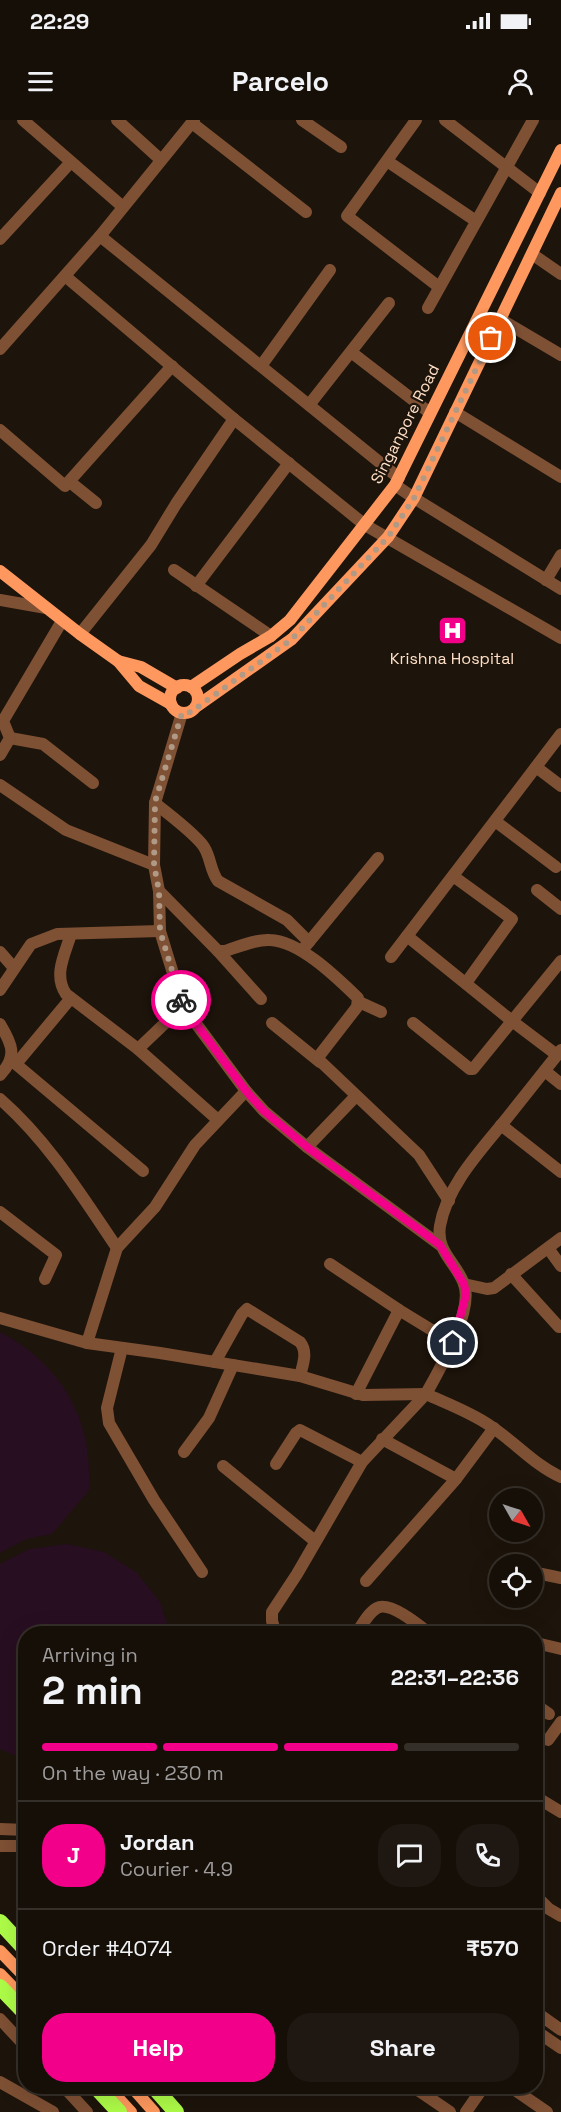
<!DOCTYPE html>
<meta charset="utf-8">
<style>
body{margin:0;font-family:"Space Grotesk",sans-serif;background:#1f1812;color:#f1f3f6;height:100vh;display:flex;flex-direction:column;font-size:22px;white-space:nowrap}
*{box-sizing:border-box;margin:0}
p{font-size:20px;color:#9e9c9c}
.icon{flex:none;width:33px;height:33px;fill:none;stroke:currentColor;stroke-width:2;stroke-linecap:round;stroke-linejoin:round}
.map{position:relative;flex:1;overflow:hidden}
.drawer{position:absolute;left:18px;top:1506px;width:525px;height:468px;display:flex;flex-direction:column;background:#160f08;border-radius:24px;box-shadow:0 6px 24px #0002,0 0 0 2px #352f29}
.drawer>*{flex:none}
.needle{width:39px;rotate:129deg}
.controls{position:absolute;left:489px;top:1368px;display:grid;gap:12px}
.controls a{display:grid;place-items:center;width:54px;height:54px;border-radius:50%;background:#160f08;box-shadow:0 6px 24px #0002,0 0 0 2px #352f29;font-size:30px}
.pin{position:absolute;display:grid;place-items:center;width:51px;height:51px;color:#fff;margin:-26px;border:3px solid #fff;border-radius:50%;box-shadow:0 2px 6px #0007}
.courier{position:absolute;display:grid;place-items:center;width:60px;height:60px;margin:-30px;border:4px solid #f20089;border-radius:50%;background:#fff;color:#222;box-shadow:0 2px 8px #0007}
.head em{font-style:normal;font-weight:800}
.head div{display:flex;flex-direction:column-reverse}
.head{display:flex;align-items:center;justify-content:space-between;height:102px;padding:0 24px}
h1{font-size:39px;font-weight:800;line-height:45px}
.bar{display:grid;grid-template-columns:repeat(4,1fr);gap:9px 6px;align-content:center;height:72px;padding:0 24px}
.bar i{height:8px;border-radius:4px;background:#352f29}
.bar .selected{background:#f20089}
.bar p{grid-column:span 4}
.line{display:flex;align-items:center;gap:15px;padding:0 24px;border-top:2px solid #352f29}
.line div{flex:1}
.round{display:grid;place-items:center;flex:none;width:63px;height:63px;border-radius:24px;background:#1f1812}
.cta{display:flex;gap:12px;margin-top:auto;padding:12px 24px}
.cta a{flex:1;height:69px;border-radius:24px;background:#f20089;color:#fff;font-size:24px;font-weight:800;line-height:69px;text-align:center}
.cta a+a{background:#1f1812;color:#f1f3f6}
.status{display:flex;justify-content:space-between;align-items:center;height:42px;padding:0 30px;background:#160f08;direction:ltr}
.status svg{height:16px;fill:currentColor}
header{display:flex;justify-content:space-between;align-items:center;height:78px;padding:0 24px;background:#160f08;font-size:27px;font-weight:800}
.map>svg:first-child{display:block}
.green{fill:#270e20}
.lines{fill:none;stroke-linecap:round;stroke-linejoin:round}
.minor{stroke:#7e5034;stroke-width:12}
.tertiary{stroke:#7e5034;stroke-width:12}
.secondary{stroke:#ff985e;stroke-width:12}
.trunk{stroke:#aefc48;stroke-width:16}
.done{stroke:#b09985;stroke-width:6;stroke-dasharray:0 10.8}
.route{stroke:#f20089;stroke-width:8}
.labels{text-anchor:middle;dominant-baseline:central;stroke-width:4.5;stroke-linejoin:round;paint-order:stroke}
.street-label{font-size:16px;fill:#ffe0c7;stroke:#1d140b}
.poi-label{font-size:16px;fill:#ffe0c7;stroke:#1d140b}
</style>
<div class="status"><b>22:29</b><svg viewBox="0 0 49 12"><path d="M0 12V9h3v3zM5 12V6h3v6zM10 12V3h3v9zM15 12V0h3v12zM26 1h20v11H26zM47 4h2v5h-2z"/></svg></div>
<header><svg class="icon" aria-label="menu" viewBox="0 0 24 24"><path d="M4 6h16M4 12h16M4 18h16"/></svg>Parcelo<svg class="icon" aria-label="person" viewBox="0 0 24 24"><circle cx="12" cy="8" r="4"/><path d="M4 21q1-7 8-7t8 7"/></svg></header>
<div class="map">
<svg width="561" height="1992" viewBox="0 0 561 1992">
<rect width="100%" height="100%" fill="#1d140b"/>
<g class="green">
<path d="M0,1212C44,1235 76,1272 86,1322C89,1337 89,1353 90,1369L52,1414L26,1419L0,1433Z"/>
<polygon points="67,1424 104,1432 136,1452 160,1482 170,1513 26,1514 25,1640 0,1629 0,1444 29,1429"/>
</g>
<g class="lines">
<g class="minor">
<polyline points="23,0 123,87"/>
<polyline points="117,0 161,40"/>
<polyline points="302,0 341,27"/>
<polyline points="416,0 347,96 439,167"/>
<polyline points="445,0 540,73"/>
<polyline points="192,3 306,92"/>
<polyline points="387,41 476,101"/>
<polyline points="100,116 399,358"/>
<polyline points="0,119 71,42"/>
<polyline points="532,134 561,154"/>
<polyline points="65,156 234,299 365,405"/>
<polyline points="428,188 533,0"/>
<polyline points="500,199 561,235"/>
<polyline points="0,229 100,116 194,0"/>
<polyline points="351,232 430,293"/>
<polyline points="261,246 330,150"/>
<polyline points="309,285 389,183"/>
<polyline points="455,292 561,357"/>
<polyline points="0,310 65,366 172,246"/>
<polyline points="70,362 96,383"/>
<polyline points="174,450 271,516"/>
<polyline points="546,460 561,435"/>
<polyline points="196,466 289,343"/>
<polyline points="0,480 46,488"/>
<polyline points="80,514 151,425 176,384 234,299"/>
<polyline points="182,593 155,683 154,745 159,771 160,811 183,886 246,971 264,991 307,1027 440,1125"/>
<polyline points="10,618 43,624 93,663"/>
<polyline points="0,635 10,618 3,601 62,501"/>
<polyline points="536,647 561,666"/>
<polyline points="0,665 66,710 154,745"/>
<path d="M155,683C167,693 197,715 204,727C211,738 210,750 218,761L287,800L309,822"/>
<polyline points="495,701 556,747"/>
<polyline points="453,756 512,799 466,863"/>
<polyline points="537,770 561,789"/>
<path d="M159,771L218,831H225C238,827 256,819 270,820C300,821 337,858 358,878L357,887L319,936V940L419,1035L449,1081"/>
<path d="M71,814C65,834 53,855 66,874L138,929L218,1000"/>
<polyline points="407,816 512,901 557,935"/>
<polyline points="304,828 378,738"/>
<polyline points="218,831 261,879"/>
<polyline points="0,832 14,848"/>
<polyline points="391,837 561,614"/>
<polyline points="0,870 31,824 57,814 160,811"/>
<polyline points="359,882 381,892"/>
<polyline points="272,903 320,942"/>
<polyline points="413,903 470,949 473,949 561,841"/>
<path d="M0,904C12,924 18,936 0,955"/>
<polyline points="138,929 183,886"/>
<polyline points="11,940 143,1051"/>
<polyline points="16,944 71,878"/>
<polyline points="545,951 561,964"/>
<path d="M0,979C48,1021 82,1076 117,1128"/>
<polyline points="501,1005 561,1052"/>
<polyline points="307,1027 356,976"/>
<polyline points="0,1092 56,1135 45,1159"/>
<polyline points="548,1128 561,1146"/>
<polyline points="330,1144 399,1190 453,1223"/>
<polyline points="511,1154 559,1207"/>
<polyline points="464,1164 487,1169 494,1168 561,1118"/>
<polyline points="0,1198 87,1223 160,1233 300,1256 363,1275 426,1274"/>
<polyline points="87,1223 117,1128 155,1087 195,1025 246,971"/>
<polyline points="122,1228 107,1288 109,1303 154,1380 202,1452"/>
<path d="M215,1242L242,1194L247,1189L300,1222C308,1232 303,1244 300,1256"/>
<polyline points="356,1274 399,1190"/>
<polyline points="382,1319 456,1359"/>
<polyline points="184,1332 209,1298 233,1245"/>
<polyline points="276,1344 296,1313 300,1310 362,1342"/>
<polyline points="223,1346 315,1421"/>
<polyline points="532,1452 561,1458"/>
<polyline points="366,1461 456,1359 494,1308"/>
<path d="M356,1514C362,1505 368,1493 377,1488C390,1481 420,1506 430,1514"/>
<polyline points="536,1523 561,1529"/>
<polyline points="536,1585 549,1594"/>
<polyline points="548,1620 561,1602"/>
<polyline points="536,1677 561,1692"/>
<polyline points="536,1776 549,1789 561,1796"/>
<polyline points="0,1899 26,1927"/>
<polyline points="0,1962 53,1992"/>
<polyline points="63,1966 87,1992"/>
<polyline points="412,1966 450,1992"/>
<polyline points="509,1966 547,1992"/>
<polyline points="466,1992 484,1966"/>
</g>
<g class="tertiary">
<polyline points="395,365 414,378 561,469"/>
<polyline points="365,405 561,518"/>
<path d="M561,930C543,953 525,975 507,998C482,1029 447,1065 440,1106C436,1132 456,1142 464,1164C474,1191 439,1250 426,1274C448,1284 470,1292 489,1305C514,1321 534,1345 561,1357"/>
<polyline points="276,1514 272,1501 272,1492 297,1454 362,1342 426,1274"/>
<polyline points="0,1709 26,1710"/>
<polyline points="0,1726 26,1726"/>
<polyline points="536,1892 561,1910"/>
<polyline points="536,1911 561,1928"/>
</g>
<g class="secondary">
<polyline points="0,451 80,514 118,541 139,566 171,584"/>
<polyline points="118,541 141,547 177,568"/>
<circle cx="184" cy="579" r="14"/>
<polyline points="191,567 240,534 271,516 290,500 395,365 561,30"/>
<polyline points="197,586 292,519 388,417 414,378 561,73"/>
<polyline points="0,1831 26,1858"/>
<polyline points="0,1854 26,1881"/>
<polyline points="107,1966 131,1992"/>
<polyline points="131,1966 154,1992"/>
</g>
<g class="trunk">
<polyline points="0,1802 26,1830"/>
<polyline points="0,1867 26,1894"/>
<polyline points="95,1966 119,1992"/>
<polyline points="153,1966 176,1992"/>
</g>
</g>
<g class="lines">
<polyline class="done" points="181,880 160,811 159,771 154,745 155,682 182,593 191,592 292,519 388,417 414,378 491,218"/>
<polyline class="route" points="181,880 183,886 246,971 264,991 307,1027 440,1125 464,1164 466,1175 453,1223"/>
</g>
<defs>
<symbol id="hospital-square" viewBox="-11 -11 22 22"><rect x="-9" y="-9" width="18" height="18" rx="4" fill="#f20089" stroke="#1d140b"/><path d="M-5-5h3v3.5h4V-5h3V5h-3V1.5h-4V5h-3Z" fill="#fff"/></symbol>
</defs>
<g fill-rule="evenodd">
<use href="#hospital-square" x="436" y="494" width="33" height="33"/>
</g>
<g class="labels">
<g class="street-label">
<text transform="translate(405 304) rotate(-63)">Singanpore Road</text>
</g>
<g class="poi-label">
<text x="452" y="538">Krishna Hospital</text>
</g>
</g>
</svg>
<div class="controls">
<a><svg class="needle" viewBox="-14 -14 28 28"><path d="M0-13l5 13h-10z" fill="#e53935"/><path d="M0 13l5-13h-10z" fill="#9e9c9c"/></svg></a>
<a><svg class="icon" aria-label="locate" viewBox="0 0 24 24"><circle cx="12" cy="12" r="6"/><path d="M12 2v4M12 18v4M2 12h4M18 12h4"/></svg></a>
</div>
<div class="pin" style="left:491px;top:218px;background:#ea580c"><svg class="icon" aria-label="bag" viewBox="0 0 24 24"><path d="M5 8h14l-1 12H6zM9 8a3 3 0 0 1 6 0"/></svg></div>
<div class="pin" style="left:453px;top:1223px;background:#1f2937"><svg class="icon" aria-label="home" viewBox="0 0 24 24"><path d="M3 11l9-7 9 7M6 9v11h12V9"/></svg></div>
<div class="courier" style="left:181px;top:880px"><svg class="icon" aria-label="bike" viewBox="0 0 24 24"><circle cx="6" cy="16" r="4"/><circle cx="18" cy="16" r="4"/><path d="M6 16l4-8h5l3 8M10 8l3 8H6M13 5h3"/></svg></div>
<section class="drawer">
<div class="head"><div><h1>2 min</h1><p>Arriving in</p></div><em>22:31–22:36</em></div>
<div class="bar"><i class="selected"></i><i class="selected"></i><i class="selected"></i><i></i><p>On the way · 230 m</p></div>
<div class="line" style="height:108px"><b class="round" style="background:#f20089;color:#fff">J</b><div><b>Jordan</b><p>Courier · 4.9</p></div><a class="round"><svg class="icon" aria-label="chat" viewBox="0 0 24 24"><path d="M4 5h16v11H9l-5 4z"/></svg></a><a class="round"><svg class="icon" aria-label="phone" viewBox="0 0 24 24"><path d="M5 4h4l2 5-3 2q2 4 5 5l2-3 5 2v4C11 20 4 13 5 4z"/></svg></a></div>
<div class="line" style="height:78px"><div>Order #4074</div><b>₹570</b></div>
<div class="cta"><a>Help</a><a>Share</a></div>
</section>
</div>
